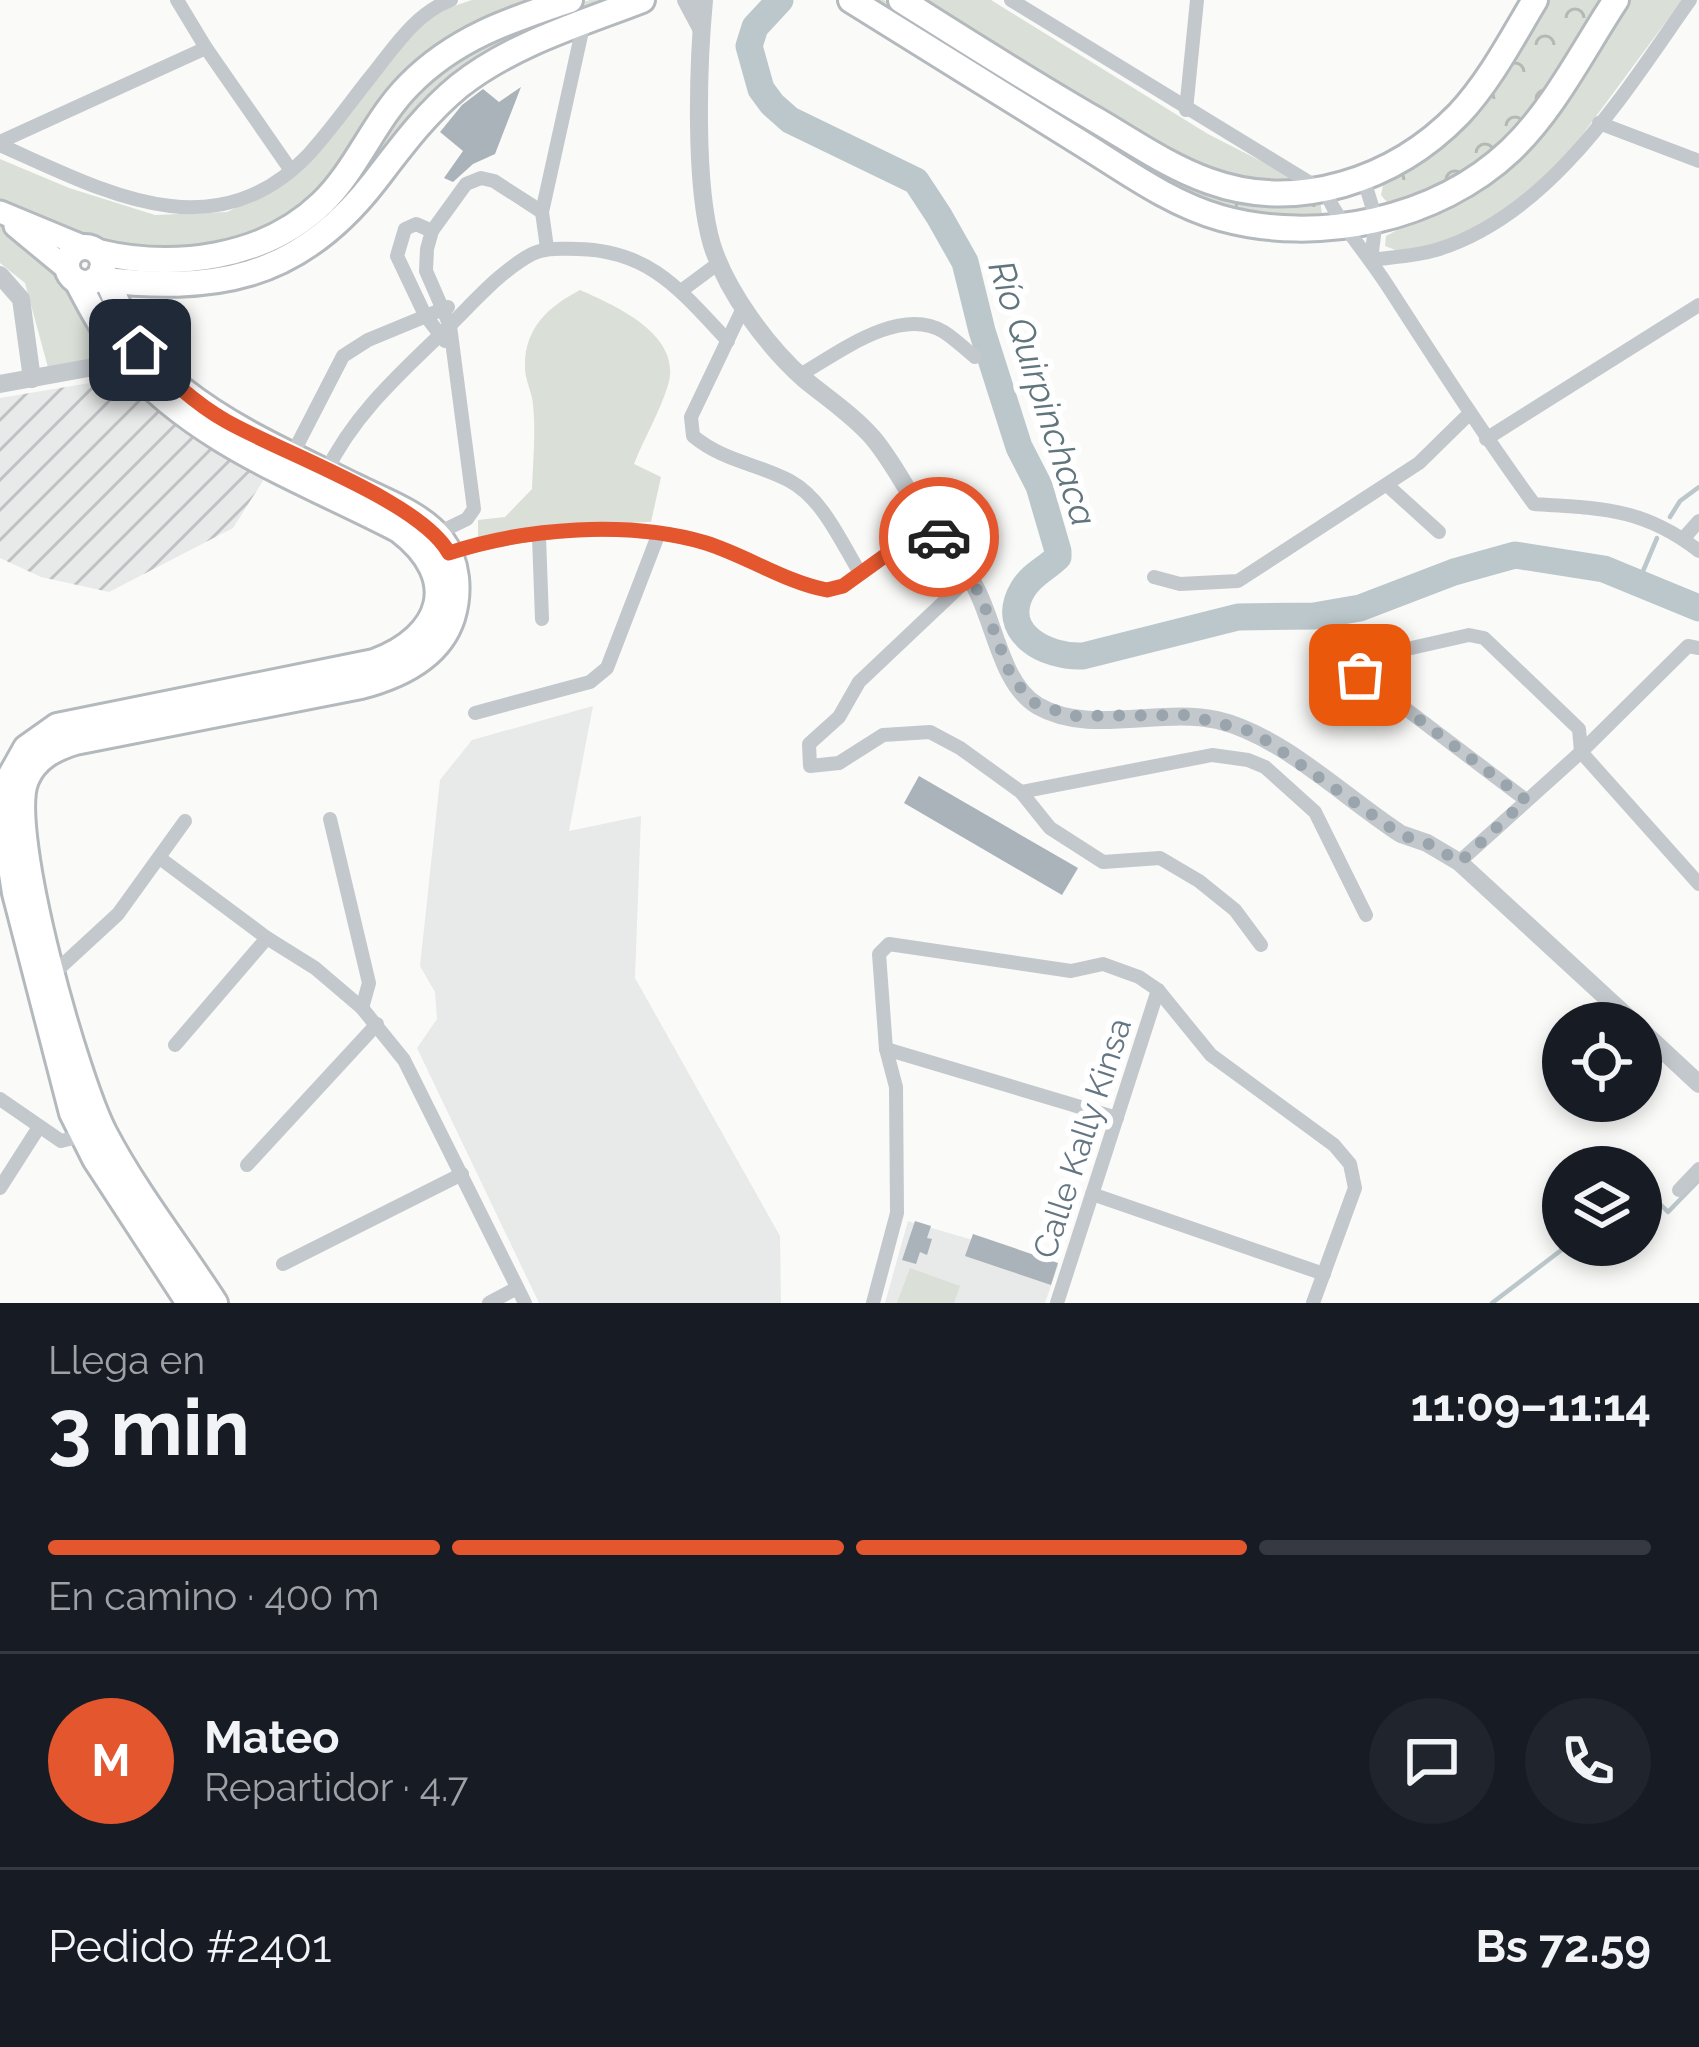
<!DOCTYPE html>
<html lang="es">
<meta charset="utf-8">
<style>
body{margin:0;font-family:Raleway,sans-serif;background:#20242c;color:#f1f3f6;height:100vh;display:flex;flex-direction:column;font-size:45px;white-space:nowrap}
*{box-sizing:border-box;margin:0}
p{font-size:39px;color:#9ea1a6}
.icon{flex:none;width:66px;height:66px;fill:none;stroke:currentColor;stroke-width:2;stroke-linecap:round;stroke-linejoin:round}
.map{position:relative;height:1303px;overflow:hidden}
.side{display:flex;flex-direction:column;background:#171b24;flex:1}
.side>*{flex:none}
.fabs{position:absolute;left:1542px;top:1002px;display:grid;gap:24px}
.fabs a{display:grid;place-items:center;width:120px;height:120px;border-radius:50%;background:#171b24;box-shadow:0 6px 18px #0003;font-size:60px}
.pin{position:absolute;display:grid;place-items:center;width:102px;height:102px;color:#fff;margin:-51px;border-radius:24px;box-shadow:0 6px 18px #0006}
.courier{position:absolute;display:grid;place-items:center;width:120px;height:120px;margin:-60px;border:9px solid #e4572e;border-radius:50%;background:#fff;color:#222;box-shadow:0 3px 15px #0007}
.head em{font-style:normal;font-weight:700}
.head div{display:flex;flex-direction:column-reverse}
.head{display:flex;align-items:center;justify-content:space-between;height:204px;padding:0 48px}
h1{font-size:78px;font-weight:700;line-height:90px}
.bar{display:grid;grid-template-columns:repeat(4,1fr);gap:18px 12px;align-content:center;height:144px;padding:0 48px}
.bar i{height:15px;border-radius:9px;background:#363941}
.bar .selected{background:#e4572e}
.bar p{grid-column:span 4}
.line{display:flex;align-items:center;gap:30px;padding:0 48px;border-top:3px solid #363941}
.line div{flex:1}
.round{display:grid;place-items:center;flex:none;width:126px;height:126px;border-radius:63px;background:#20242c}
.map>svg:first-child{display:block}
.built{fill:#e8e9e9}
.industrial{fill:url(#industrial-furrows)}
.grass{fill:#dadfd7}
.park{fill:url(#park-crowns)}
.lines{fill:none;stroke-linecap:round;stroke-linejoin:round}
.stream{stroke:#bbc7cb;stroke-width:4.5}
.river{stroke:#bbc7cb;stroke-width:27}
.building{fill:#aab3b9}
.primary-casing{stroke:#b5babe;stroke-width:27}
.trunk-casing{stroke:#b4b9bd;stroke-width:30}
.minor{stroke:#c3c8cc;stroke-width:14}
.tertiary{stroke:#c3c8cc;stroke-width:18}
.primary{stroke:#fff;stroke-width:21}
.trunk{stroke:#fff;stroke-width:24}
.done{stroke:#99a4ac;stroke-width:12;stroke-dasharray:0 21.6}
.route{stroke:#e4572e;stroke-width:15}
.labels{text-anchor:middle;dominant-baseline:central;stroke-width:12;stroke-linejoin:round;paint-order:stroke}
.street-label{font-size:33px;fill:#657683;stroke:#fff}
.water-label{font-size:36px;font-style:italic;fill:#60757c;stroke:#fff}
</style>
<div class="map">
<svg width="1699" height="1303" viewBox="0 0 1699 1303">
<defs>
<pattern id="industrial-furrows" width="10" height="10" patternUnits="userSpaceOnUse" patternTransform="scale(3)"><rect width="10" height="10" fill="#e8e9e9"/><path d="M-1 1l2-2M0 10L10 0M9 11l2-2" fill="none" stroke="#c0c1c2"/></pattern>
<pattern id="park-crowns" width="20" height="18" patternUnits="userSpaceOnUse" patternTransform="scale(3)"><rect width="20" height="18" fill="#dadfd7"/><path d="M2 6a3 3 0 1 1 6 0M12 15a3 3 0 1 1 6 0" fill="none" stroke="#b4b9b4"/></pattern>
</defs>
<rect width="100%" height="100%" fill="#fafaf8"/>
<g class="built">
<polygon points="593,706 569,831 641,816 635,978 780,1236 781,1303 539,1303 417,1048 437,1019 435,992 420,966 440,780 472,740"/>
<polygon points="908,1221 1058,1265 1045,1303 885,1303"/>
</g>
<polygon class="industrial" points="132,376 268,473 233,528 109,592 41,577 0,558 0,398"/>
<g class="grass">
<path d="M472,0H536C499,13 459,23 428,50C386,87 364,137 327,179C270,245 173,262 92,241C60,233 29,213 0,199V159L69,188L155,215L227,212L272,191L420,26L436,12Z"/>
<polygon points="919,0 991,0 1208,134 1306,184 1254,183 1197,168"/>
<path d="M1629,0H1682L1560,165L1498,217L1434,245L1398,251L1385,246L1386,236C1416,219 1450,213 1480,193C1548,148 1585,67 1629,0Z"/>
<path d="M0,225C31,252 105,314 104,357L49,371L25,283L0,263Z"/>
<path d="M580,290C616,306 683,335 668,385C660,412 644,438 634,464L661,477L651,522L586,524L478,537V520L505,517L532,489C533,461 536,432 533,404C532,392 525,380 525,368C524,328 548,307 580,290Z"/>
<polygon points="910,1268 960,1286 954,1303 897,1303"/>
</g>
<g class="park">
<polygon points="590,0 617,0 504,45 461,70 406,120 366,182 283,253 230,271 132,278 134,267 212,267 351,184 407,104 457,57 566,7"/>
<polygon points="868,0 884,0 1005,77 1176,176 1320,200 1323,220 1263,218 1193,198"/>
<path d="M1548,0H1605C1564,62 1525,140 1459,178C1438,190 1413,197 1391,207L1381,195L1383,185L1425,159L1475,110Z"/>
</g>
<g class="lines">
<g class="stream">
<polyline points="1670,517 1680,501 1699,487"/>
<polyline points="1638,583 1657,538"/>
<polyline points="1641,1192 1647,1191 1668,1212 1699,1180"/>
<polyline points="1492,1303 1568,1245"/>
</g>
<path class="river" d="M780,0L755,27L749,46L761,89L772,104L790,120L916,181L939,216L965,262L982,331L1019,447L1039,486L1058,551V557C1046,569 1032,574 1023,589C997,632 1046,658 1083,656L1238,617L1314,616L1360,608L1454,572L1515,555L1604,569L1699,608"/>
</g>
<g class="building">
<polygon points="521,87 495,154 473,164 453,182 444,178 463,151 440,132 462,105 483,89 499,102"/>
<polygon points="919,776 1078,868 1062,895 904,803"/>
<polygon points="915,1221 931,1226 927,1238 932,1239 927,1255 920,1252 916,1264 902,1260"/>
<polygon points="973,1234 1058,1263 1051,1285 965,1256"/>
</g>
<g class="lines">
<defs>
<g id="primary">
<polyline points="0,212 82,246"/>
<polyline points="15,226 67,269"/>
</g>
<g id="trunk">
<path d="M851,0C926,47 1001,93 1076,140C1122,168 1168,203 1221,218C1318,245 1437,220 1511,150C1554,109 1583,50 1616,0"/>
<path d="M901,0C966,41 1030,82 1096,120C1132,141 1169,167 1209,181C1297,213 1395,180 1459,114C1490,81 1512,38 1535,0"/>
<circle cx="85" cy="265" r="18"/>
<path d="M98,252C173,270 264,259 322,203C357,169 375,119 409,85C455,38 510,20 570,0"/>
<path d="M102,269C129,325 128,347 181,389C234,431 296,457 356,487C384,501 421,514 441,539C458,561 460,592 452,618C439,658 399,676 361,686L75,742C53,749 35,758 26,780C5,830 77,1082 105,1134C136,1193 179,1247 215,1303"/>
<path d="M96,279C213,293 297,281 374,182C401,147 425,114 459,86C512,44 580,24 642,0"/>
<path d="M77,281C91,308 106,336 126,360C194,442 307,482 399,530C462,578 444,636 374,662L57,726L26,748L8,780L5,828L15,893L72,1113L95,1159L189,1303"/>
</g>
</defs>
<use href="#primary" class="primary-casing"/>
<use href="#trunk" class="trunk-casing"/>
<g class="minor">
<polyline points="177,0 206,48 290,169"/>
<path d="M1011,0L1325,192C1343,229 1365,251 1387,285C1435,359 1482,433 1534,504C1601,508 1644,508 1699,551"/>
<polyline points="1186,110 1197,0"/>
<polyline points="1599,123 1699,161"/>
<polyline points="0,142 206,48"/>
<path d="M0,145C102,190 213,254 308,155C331,130 351,101 372,75C395,46 416,13 451,0"/>
<polyline points="1363,177 1376,219 1371,260"/>
<polyline points="432,231 416,224 405,229 397,256 425,315 445,341"/>
<polyline points="547,248 542,212 584,22"/>
<path d="M1371,260C1393,257 1415,256 1436,250C1551,215 1624,93 1690,0"/>
<polyline points="681,291 720,262"/>
<path d="M744,306L691,417L693,436C725,462 756,463 790,481C823,499 841,542 860,573"/>
<path d="M800,375C838,353 900,305 944,332C955,339 965,349 975,357"/>
<polyline points="1486,439 1699,305"/>
<polyline points="291,457 343,356 368,340 448,307"/>
<path d="M325,474C352,417 397,376 442,333C469,308 498,272 532,254C546,247 561,249 577,249C650,250 681,291 728,341"/>
<polyline points="1387,485 1439,532"/>
<polyline points="436,534 467,519 474,509 450,326 426,271 427,249 432,231 466,184 481,178 494,181 542,212"/>
<polyline points="539,537 542,619"/>
<polyline points="1683,539 1699,521"/>
<path d="M449,553C526,529 628,520 706,543C747,556 785,582 827,590L843,586L929,524"/>
<polyline points="970,577 859,682 839,717 809,744 810,766 839,763 883,735 930,732 960,748 1021,792 1050,828 1103,862 1160,858 1199,881 1235,910 1261,945"/>
<polyline points="1154,577 1180,584 1238,581 1419,463 1470,413"/>
<polyline points="475,713 590,682 607,668 659,533"/>
<polyline points="1021,792 1212,755 1248,760 1265,767 1315,812 1366,915"/>
<polyline points="1526,800 1361,675 1354,666 1358,660 1469,635 1484,638 1579,729 1581,752 1699,884"/>
<polyline points="330,819 369,983 362,1008"/>
<polyline points="161,859 267,938 315,968 362,1008 404,1060 525,1303"/>
<polyline points="1459,862 1581,752 1688,646 1699,648"/>
<polyline points="54,973 118,914 185,821"/>
<polyline points="175,1045 267,938"/>
<polyline points="886,1049 1117,1118"/>
<polyline points="0,1099 61,1141 86,1135"/>
<polyline points="247,1165 377,1024"/>
<polyline points="0,1188 39,1127"/>
<polyline points="1679,1190 1699,1169"/>
<polyline points="1092,1194 1324,1274"/>
<polyline points="283,1264 462,1174"/>
<polyline points="489,1303 517,1288"/>
<polyline points="873,1303 897,1213 896,1087 886,1049 879,954 889,944 1071,971 1103,964 1139,977 1158,990 1211,1055 1334,1145 1350,1164 1355,1188 1313,1303"/>
<polyline points="1057,1303 1158,990"/>
</g>
<g class="tertiary">
<polyline points="686,0 701,28"/>
<path d="M704,0C698,64 694,185 712,245C727,292 767,346 804,379C827,398 853,415 873,438C894,463 909,495 928,522C940,539 954,555 966,572C995,611 997,682 1038,706C1090,736 1161,707 1217,720C1282,735 1345,798 1401,834L1427,843L1459,862L1634,1023"/>
<polyline points="0,275 21,299 32,379"/>
<polyline points="0,384 127,361"/>
<polyline points="1641,1030 1699,1084"/>
</g>
<use href="#primary" class="primary"/>
<use href="#trunk" class="trunk"/>
</g>
<g class="lines">
<polyline class="done" points="939,537 980,594 1011,676 1032,702 1072,716 1186,715 1254,732 1401,835 1427,843 1460,862 1526,800 1360,675"/>
<path class="route" d="M140,350C166,376 194,403 226,421C282,453 420,501 449,553C525,528 628,520 706,543C747,556 785,582 827,590L843,586L929,524L939,537"/>
</g>
<g class="labels">
<g class="street-label">
<text transform="translate(1082 1138) rotate(-72)">Calle Kally Kinsa</text>
</g>
<g class="water-label">
<text transform="translate(1043 393) rotate(72)">Río Quirpinchaca</text>
</g>
</g>
</svg>
<div class="fabs">
<a><svg class="icon" aria-label="locate" viewBox="0 0 24 24"><circle cx="12" cy="12" r="6"/><path d="M12 2v4M12 18v4M2 12h4M18 12h4"/></svg></a>
<a><svg class="icon" aria-label="layers" viewBox="0 0 24 24"><path d="M12 4l9 5-9 5-9-5zM3 14l9 5 9-5"/></svg></a>
</div>
<div class="pin" style="left:1360px;top:675px;background:#ea580c"><svg class="icon" aria-label="bag" viewBox="0 0 24 24"><path d="M5 8h14l-1 12H6zM9 8a3 3 0 0 1 6 0"/></svg></div>
<div class="pin" style="left:140px;top:350px;background:#1f2937"><svg class="icon" aria-label="home" viewBox="0 0 24 24"><path d="M3 11l9-7 9 7M6 9v11h12V9"/></svg></div>
<div class="courier" style="left:939px;top:537px"><svg class="icon" aria-label="car" viewBox="0 0 24 24"><path d="M5 17H2v-5l4-1 3-4h7l3 4 3 1v5h-3M9 17h6M6 11h13"/><circle cx="7" cy="17" r="2"/><circle cx="17" cy="17" r="2"/></svg></div>
</div>
<section class="side">
<div class="head"><div><h1>3 min</h1><p>Llega en</p></div><em>11:09–11:14</em></div>
<div class="bar"><i class="selected"></i><i class="selected"></i><i class="selected"></i><i></i><p>En camino · 400 m</p></div>
<div class="line" style="height:216px"><b class="round" style="background:#e4572e;color:#fff">M</b><div><b>Mateo</b><p>Repartidor · 4.7</p></div><a class="round"><svg class="icon" aria-label="chat" viewBox="0 0 24 24"><path d="M4 5h16v11H9l-5 4z"/></svg></a><a class="round"><svg class="icon" aria-label="phone" viewBox="0 0 24 24"><path d="M5 4h4l2 5-3 2q2 4 5 5l2-3 5 2v4C11 20 4 13 5 4z"/></svg></a></div>
<div class="line" style="height:156px"><div>Pedido #2401</div><b>Bs 72.59</b></div>
</section>
